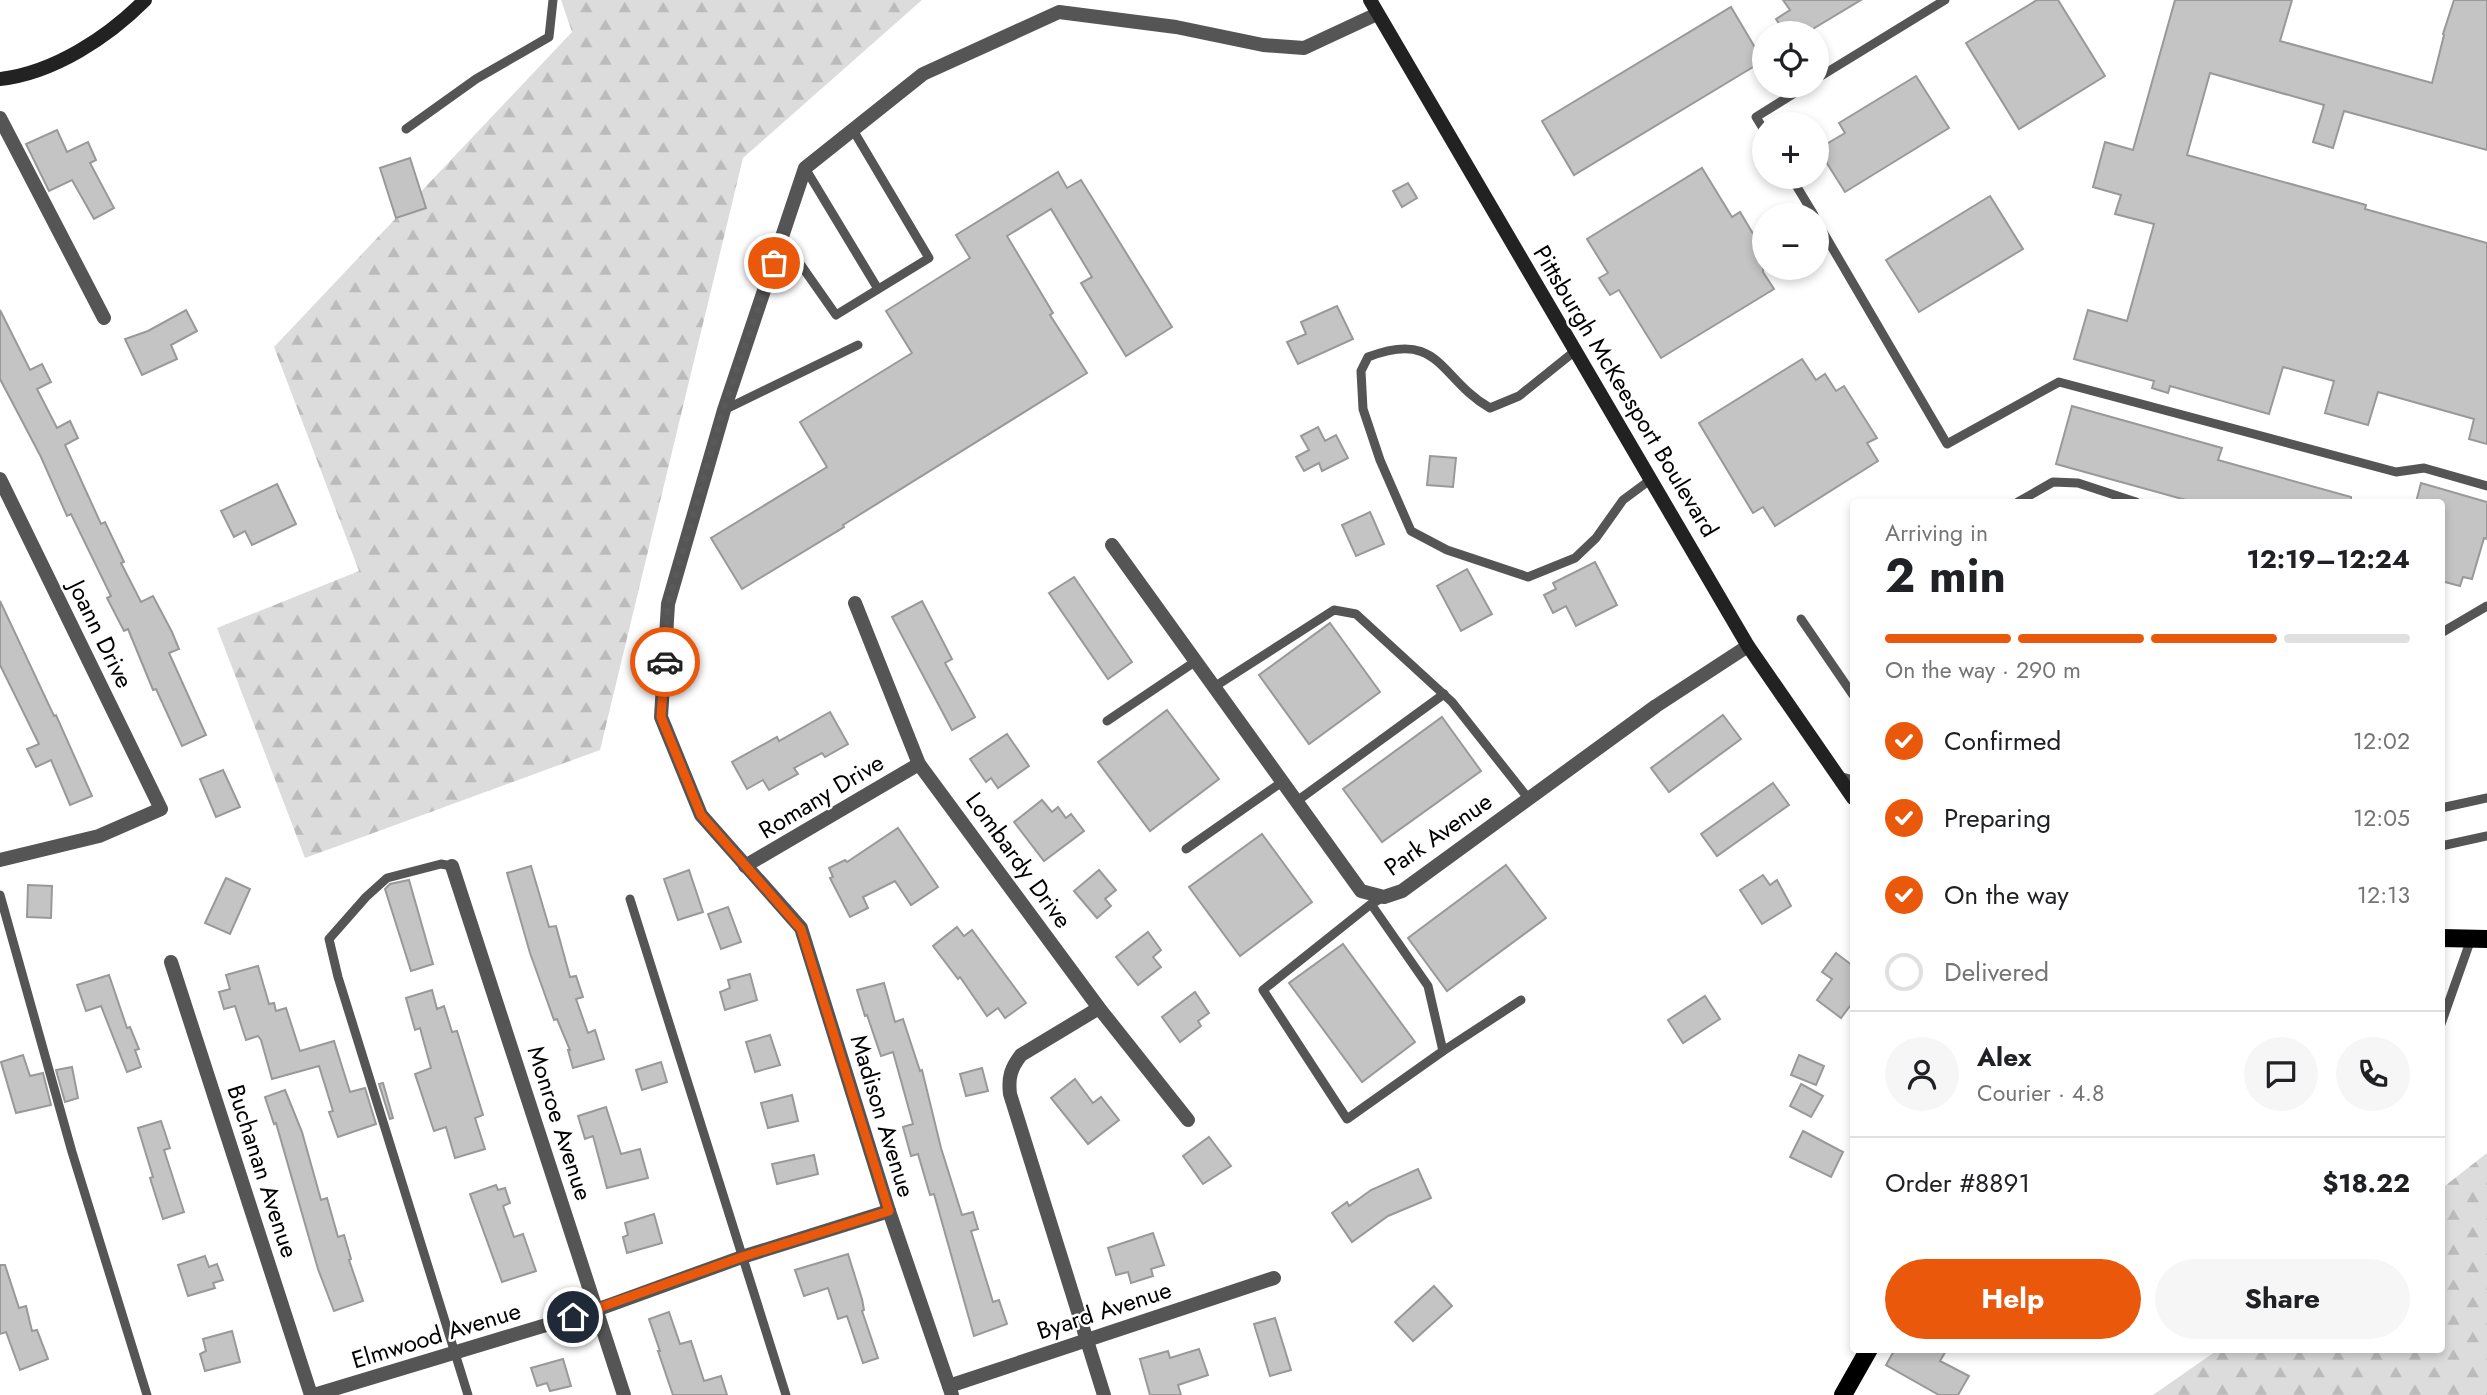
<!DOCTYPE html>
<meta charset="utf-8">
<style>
body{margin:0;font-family:Jost,sans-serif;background:#f6f6f6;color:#202124;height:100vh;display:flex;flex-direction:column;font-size:26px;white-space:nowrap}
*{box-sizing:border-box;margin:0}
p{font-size:23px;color:#757577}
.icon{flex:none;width:38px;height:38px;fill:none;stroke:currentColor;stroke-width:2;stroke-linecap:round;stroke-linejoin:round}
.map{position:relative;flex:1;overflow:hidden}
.side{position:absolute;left:1850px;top:499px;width:595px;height:854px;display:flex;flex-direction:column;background:#fff;border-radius:7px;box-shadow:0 4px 10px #0003}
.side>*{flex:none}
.buttons{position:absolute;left:1752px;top:21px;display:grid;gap:14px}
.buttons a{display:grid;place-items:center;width:77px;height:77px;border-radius:50%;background:#fff;box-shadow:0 4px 10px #0003;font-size:35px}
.pin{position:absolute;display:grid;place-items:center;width:60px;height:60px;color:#fff;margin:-30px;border:4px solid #fff;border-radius:50%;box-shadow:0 2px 7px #0007}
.courier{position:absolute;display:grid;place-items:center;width:70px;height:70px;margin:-35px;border:5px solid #ea580c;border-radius:50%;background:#fff;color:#222;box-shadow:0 2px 9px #0007}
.summary em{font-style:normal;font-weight:700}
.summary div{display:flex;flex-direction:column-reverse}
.summary{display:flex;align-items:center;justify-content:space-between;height:119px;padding:0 35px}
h1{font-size:46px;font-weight:700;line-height:52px}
.bar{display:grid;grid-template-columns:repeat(4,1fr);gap:10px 7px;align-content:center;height:84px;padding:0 35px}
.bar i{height:9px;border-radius:5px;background:#e0e0e0}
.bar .selected{background:#ea580c}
.bar p{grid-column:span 4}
.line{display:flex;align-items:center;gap:18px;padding:0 35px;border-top:2px solid #e0e0e0}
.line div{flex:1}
.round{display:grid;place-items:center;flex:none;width:74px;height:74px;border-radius:37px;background:#f6f6f6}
ol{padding:0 35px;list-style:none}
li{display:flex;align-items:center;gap:21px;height:77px}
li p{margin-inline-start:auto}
li .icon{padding:7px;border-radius:50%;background:#ea580c;color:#fff;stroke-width:4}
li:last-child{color:#757577}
li i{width:38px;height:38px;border:4px solid #e0e0e0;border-radius:50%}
.action{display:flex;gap:14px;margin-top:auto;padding:14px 35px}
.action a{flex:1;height:80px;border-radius:42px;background:#ea580c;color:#fff;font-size:28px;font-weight:700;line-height:80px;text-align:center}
.action a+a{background:#f6f6f6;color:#202124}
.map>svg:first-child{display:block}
.forest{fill:url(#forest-firs)}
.building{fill:#c4c4c4;stroke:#999;stroke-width:2}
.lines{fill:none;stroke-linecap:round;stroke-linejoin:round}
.lane{stroke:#555;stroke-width:9}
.street{stroke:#555;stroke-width:14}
.secondary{stroke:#222;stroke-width:14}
.primary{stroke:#000;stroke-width:18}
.done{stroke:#595959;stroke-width:7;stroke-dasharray:0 12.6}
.route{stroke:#ea580c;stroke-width:9}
.labels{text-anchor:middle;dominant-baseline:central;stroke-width:5;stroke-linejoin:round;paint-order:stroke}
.street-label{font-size:24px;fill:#000;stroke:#fff}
</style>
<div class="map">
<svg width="2487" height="1395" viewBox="0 0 2487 1395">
<defs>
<pattern id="forest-firs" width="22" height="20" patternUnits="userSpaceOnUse" patternTransform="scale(1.75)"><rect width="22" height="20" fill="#dcdcdc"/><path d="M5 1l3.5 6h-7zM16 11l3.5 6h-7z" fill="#bbb"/></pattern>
</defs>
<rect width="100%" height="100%" fill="#fff"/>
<g class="forest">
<polygon points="561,0 922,0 743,158 600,750 305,858 217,628 359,571 274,347 572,32"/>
<polygon points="2487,1153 2487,1395 2153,1395 2219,1349 2441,1349 2441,1189"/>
</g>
<g class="building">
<polygon points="1783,0 1861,0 1806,33 1785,33 1776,19 1790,10"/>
<polygon points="2037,0 2058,0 2105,76 2019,129 1966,43"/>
<polygon points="2175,0 2292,0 2280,41 2432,83 2444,35 2443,34 2454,0 2487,0 2487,150 2344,111 2333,148 2313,142 2324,105 2210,73 2187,155 2366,205 2365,209 2487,243 2487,444 2469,439 2474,419 2378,392 2368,425 2325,413 2334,381 2283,367 2269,414 2170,386 2168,393 2152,388 2154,381 2074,359 2088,310 2127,321 2154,224 2115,214 2121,195 2093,187 2105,142 2133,150"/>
<polygon points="1731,7 1763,61 1574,175 1542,121"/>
<polygon points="1916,76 1949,128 1845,192 1818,149 1845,133 1839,123"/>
<polygon points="57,130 67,152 88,142 96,160 90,163 114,208 94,219 72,180 49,191 26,144"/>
<polygon points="410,158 426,208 396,218 380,168"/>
<polygon points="1702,168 1732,217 1740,212 1764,252 1763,272 1774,289 1661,358 1619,290 1610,295 1599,278 1608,273 1587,239"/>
<polygon points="1058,172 1067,188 1081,180 1172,327 1126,356 1081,283 1092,277 1051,209 1007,236 1053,313 1050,315 1087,373 843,525 844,527 742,589 711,538 827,467 800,422 912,353 886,311 970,258 956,235"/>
<polygon points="1408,183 1417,198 1402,207 1393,191"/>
<polygon points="1990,196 2023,249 1919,312 1886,260"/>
<polygon points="1337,306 1353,339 1298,364 1287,342 1306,334 1301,322"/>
<polygon points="0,310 30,370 42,364 51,382 37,389 57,428 70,421 78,438 65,445 101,524 105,522 124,562 121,563 141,602 153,596 172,632 179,649 169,653 206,735 182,746 156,689 153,690 128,629 124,631 107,598 111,596 71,514 67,516 41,457 0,379"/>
<polygon points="186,310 197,331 171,345 177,359 142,375 125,339 148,331"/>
<polygon points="1802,359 1816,380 1825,374 1836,391 1844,386 1877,438 1867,443 1878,461 1775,526 1763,507 1753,513 1699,423"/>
<polygon points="2072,406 2222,448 2218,460 2351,497 2351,502 2193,502 2056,464"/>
<polygon points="1318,427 1325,441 1336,435 1348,458 1322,471 1319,463 1304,471 1296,457 1309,450 1301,436"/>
<polygon points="1430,456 1456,458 1453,487 1427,485"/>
<polygon points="2421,483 2487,502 2487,539 2484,538 2472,579 2463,577 2460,586 2441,581 2441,502 2416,502"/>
<polygon points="277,484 296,524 252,545 245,531 234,537 221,511"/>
<polygon points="1370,512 1384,544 1356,556 1342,525"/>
<polygon points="1595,562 1617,605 1576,626 1566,606 1553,613 1544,595 1556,589 1553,583"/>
<polygon points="1467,569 1492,614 1461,631 1437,586"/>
<polygon points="1074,577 1132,662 1108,679 1049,593"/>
<polygon points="0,601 54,716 56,715 92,796 70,805 51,760 36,767 27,749 39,744 0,665"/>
<polygon points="922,601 952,659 945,663 975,717 952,730 892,617"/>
<polygon points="1330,623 1380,692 1309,744 1259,675"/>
<polygon points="1167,710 1219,779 1150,831 1098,762"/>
<polygon points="830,712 848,744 825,757 822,753 794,768 798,774 769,790 763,780 747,789 732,762 777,737 779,741"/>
<polygon points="1723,715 1741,739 1669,792 1651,768"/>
<polygon points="1442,717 1481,771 1382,842 1343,789"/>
<polygon points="1007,734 1029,766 998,788 991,778 986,782 970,759"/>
<polygon points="223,770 240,807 216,817 200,779"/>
<polygon points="1773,783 1789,805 1717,856 1701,834"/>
<polygon points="1042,800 1052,812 1058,807 1066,818 1071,814 1084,831 1044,861 1014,822"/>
<polygon points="898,828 938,887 911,905 895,881 863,897 868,908 850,917 830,878 833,877 829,868 845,860 847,862"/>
<polygon points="1262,834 1312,902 1240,956 1189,887"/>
<polygon points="1506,865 1546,918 1447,991 1408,938"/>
<polygon points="531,866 549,927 556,926 570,977 576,976 583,997 576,999 588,1033 595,1030 604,1059 573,1068 568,1050 570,1050 557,1019 554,1020 530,953 507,873"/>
<polygon points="689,870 703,912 678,920 664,879"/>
<polygon points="1099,870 1116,890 1105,899 1111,906 1097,918 1074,891"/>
<polygon points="1763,875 1770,885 1777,880 1791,906 1762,924 1740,890"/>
<polygon points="226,878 250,889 230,934 205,923"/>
<polygon points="409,880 433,964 411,971 385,889 390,884"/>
<polygon points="28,885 52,886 51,918 27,917"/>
<polygon points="728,907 741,942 721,949 708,914"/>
<polygon points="957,927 964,936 972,930 1026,1003 1005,1018 998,1008 987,1016 960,977 958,979 933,946"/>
<polygon points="1148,932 1161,950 1153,957 1161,967 1138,985 1116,957"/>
<polygon points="1343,944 1415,1042 1362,1082 1289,983"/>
<polygon points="1836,953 1853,966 1853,1002 1841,1018 1817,1000 1832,979 1822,972"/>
<polygon points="258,966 269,1004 274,1003 276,1011 286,1008 300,1051 334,1041 350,1092 365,1088 376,1124 338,1137 329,1112 333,1111 319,1066 272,1079 261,1040 258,1036 246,1040 235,1006 224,1009 219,992 230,989 226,975"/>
<polygon points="750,974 757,1000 725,1010 720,992 730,988 728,980"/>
<polygon points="109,975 127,1028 130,1027 139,1049 135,1050 141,1067 127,1072 101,1006 86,1011 77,985"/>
<polygon points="884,983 895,1022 903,1019 920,1071 922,1070 941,1148 962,1215 973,1212 978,1229 971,1231 993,1302 999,1300 1007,1324 974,1336 934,1194 930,1195 918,1154 911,1156 903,1127 913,1124 893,1052 881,1056 867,1015 865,1016 857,990"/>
<polygon points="432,990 437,1009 444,1006 452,1032 457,1031 483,1115 475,1118 485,1149 455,1158 446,1127 434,1131 415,1074 431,1068 420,1028 415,1030 406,998"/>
<polygon points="1195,992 1209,1013 1198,1021 1201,1026 1180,1042 1162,1017"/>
<polygon points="1705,996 1720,1019 1683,1043 1668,1020"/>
<polygon points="770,1035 780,1065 755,1072 746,1042"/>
<polygon points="23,1055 30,1076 43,1073 51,1105 16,1113 1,1062"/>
<polygon points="1799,1055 1824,1066 1816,1085 1791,1075"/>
<polygon points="661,1062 667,1082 642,1090 636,1070"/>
<polygon points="72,1067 78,1098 65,1102 56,1070"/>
<polygon points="982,1068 988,1091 966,1096 960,1074"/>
<polygon points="1075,1079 1093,1103 1101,1097 1119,1120 1088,1144 1051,1098"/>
<polygon points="383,1083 393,1118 390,1119 379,1084"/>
<polygon points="1801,1084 1823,1096 1811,1117 1790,1106"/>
<polygon points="285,1090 302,1132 321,1200 327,1198 338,1237 344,1235 351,1259 349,1260 363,1301 334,1311 318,1269 276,1123 274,1124 265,1097"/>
<polygon points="792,1095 798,1121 768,1128 761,1103"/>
<polygon points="606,1107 621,1154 640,1149 648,1178 607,1188 593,1136 585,1139 578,1116"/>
<polygon points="161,1121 170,1148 164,1150 184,1212 163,1219 150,1178 153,1177 138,1128"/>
<polygon points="1803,1131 1843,1152 1831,1177 1790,1157"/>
<polygon points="1209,1137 1231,1166 1203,1184 1183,1156"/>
<polygon points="814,1155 818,1174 777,1184 772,1164"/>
<polygon points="1418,1169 1431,1198 1388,1216 1352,1242 1332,1213 1347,1202 1349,1206 1371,1190"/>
<polygon points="496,1185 498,1190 505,1188 510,1203 503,1206 514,1237 523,1234 536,1271 502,1282 470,1194"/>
<polygon points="654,1214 662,1243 627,1253 623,1237 628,1235 625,1223"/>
<polygon points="1153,1233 1164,1265 1151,1269 1153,1276 1131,1283 1128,1272 1116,1275 1108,1248"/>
<polygon points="848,1254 862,1299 864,1310 862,1311 878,1358 863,1363 847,1316 838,1319 828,1288 804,1296 795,1270"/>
<polygon points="205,1256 209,1267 217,1264 223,1280 213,1283 215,1288 188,1296 178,1265"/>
<polygon points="0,1265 5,1265 19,1308 26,1306 32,1331 37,1330 48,1359 20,1370 6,1332 0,1334"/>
<polygon points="1434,1286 1452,1306 1413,1341 1395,1322"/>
<polygon points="669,1312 680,1344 691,1341 704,1381 721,1376 727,1395 673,1395 658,1351 660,1351 649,1319"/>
<polygon points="1275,1318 1291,1370 1270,1376 1254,1324"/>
<polygon points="232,1331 240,1362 205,1371 200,1354 206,1351 203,1339"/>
<polygon points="1199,1349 1208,1375 1178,1385 1181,1395 1150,1395 1140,1359 1168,1351 1170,1358"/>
<polygon points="1895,1349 1947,1349 1940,1361 1969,1376 1958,1395 1939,1395 1886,1365"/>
<polygon points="563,1359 571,1386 550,1391 547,1383 537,1386 531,1368"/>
</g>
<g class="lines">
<g class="lane">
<polyline points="1816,79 1945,0"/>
<polyline points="406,129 476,79 549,37 553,0"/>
<polyline points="1764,130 1756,117 1806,86"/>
<polyline points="805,168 878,289"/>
<polyline points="1791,177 1814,215"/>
<polyline points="1816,220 1947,444 2059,382 2396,472 2424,468 2487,486"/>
<polyline points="782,238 836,315 929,258 853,130"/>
<path d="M1575,351L1519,396L1490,408C1439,379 1441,329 1368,357L1361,371L1363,409L1380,460L1411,531L1447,550L1528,577L1575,558L1596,538L1623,500L1650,480"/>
<polyline points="724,410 858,345"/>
<polyline points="2018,502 2053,482 2078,483 2136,502"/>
<polyline points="1801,619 1853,695"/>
<polyline points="2441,633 2487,606"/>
<polyline points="1214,687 1334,610 1356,614 1452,702 1528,798"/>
<polyline points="1107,721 1196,661"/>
<polyline points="1839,776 1853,780"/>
<polyline points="1297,801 1444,694"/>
<polyline points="2441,808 2487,798"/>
<polyline points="2441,846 2487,836"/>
<polyline points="1186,849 1282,782"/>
<polyline points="452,866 441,864 387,878 366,897 329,939 338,977 468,1395"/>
<polyline points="0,895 72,1152 147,1395"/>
<polyline points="630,899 786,1395"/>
<polyline points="1371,904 1263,990 1347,1119 1443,1051 1428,986 1371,904 1384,897"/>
<polyline points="2441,1024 2471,939"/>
<polyline points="1443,1051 1521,1000"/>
</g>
<g class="street">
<polyline points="0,118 104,318"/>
<polyline points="0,479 161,809 99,836 0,860"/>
<polyline points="1112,545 1361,891 1384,897 1402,891 1656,706 1748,646"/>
<polyline points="855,603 919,764 1099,1008 1188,1120"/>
<polyline points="452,866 624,1395"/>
<polyline points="745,866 919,764"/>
<polyline points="171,962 311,1395"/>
<path d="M1099,1008L1021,1055C1011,1068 1008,1077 1010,1094L1104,1395"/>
<polyline points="949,1386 1274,1278"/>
<polyline points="314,1395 596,1310 742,1257 889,1211"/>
<polyline points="952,1395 889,1211 801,928 701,815 661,717 668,604 724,410 805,168 923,74 1059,12 1176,27 1263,45 1304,48 1377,14"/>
</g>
<g class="secondary">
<polyline points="1370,0 1748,646 1853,798"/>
<path d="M0,79C54,73 108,37 145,0"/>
</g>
<g class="primary">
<polyline points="2441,938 2487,939"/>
<polyline points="1843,1395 1869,1349"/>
</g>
</g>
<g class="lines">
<polyline class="done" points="665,662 668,604 723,410 774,263"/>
<polyline class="route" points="573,1317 742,1257 889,1211 801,929 701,815 661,717 665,662"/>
</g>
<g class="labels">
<g class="street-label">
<text transform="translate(1626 391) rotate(59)">Pittsburgh McKeesport Boulevard</text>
<text transform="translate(101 634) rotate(64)">Joann Drive</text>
<text transform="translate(821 796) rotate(-31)">Romany Drive</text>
<text transform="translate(1438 834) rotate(-35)">Park Avenue</text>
<text transform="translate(1019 860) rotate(54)">Lombardy Drive</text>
<text transform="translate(883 1116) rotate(73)">Madison Avenue</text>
<text transform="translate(560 1123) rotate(72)">Monroe Avenue</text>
<text transform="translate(263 1171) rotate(72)">Buchanan Avenue</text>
<text transform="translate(1104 1310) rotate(-18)">Byard Avenue</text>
<text transform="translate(436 1335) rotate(-17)">Elmwood Avenue</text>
</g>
</g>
</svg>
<div class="buttons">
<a><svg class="icon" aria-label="locate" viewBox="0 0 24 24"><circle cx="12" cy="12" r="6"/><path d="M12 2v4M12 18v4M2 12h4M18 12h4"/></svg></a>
<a>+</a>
<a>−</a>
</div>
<div class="pin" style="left:774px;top:263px;background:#ea580c"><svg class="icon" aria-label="bag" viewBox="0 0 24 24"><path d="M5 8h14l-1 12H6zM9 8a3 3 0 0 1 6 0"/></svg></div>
<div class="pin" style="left:573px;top:1317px;background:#1f2937"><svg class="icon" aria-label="home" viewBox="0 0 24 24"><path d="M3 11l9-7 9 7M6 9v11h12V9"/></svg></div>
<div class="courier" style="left:665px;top:662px"><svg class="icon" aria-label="car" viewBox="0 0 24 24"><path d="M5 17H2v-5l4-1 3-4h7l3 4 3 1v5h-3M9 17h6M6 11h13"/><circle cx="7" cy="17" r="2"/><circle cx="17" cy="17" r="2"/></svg></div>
<section class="side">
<div class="summary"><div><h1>2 min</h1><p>Arriving in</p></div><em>12:19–12:24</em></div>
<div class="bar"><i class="selected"></i><i class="selected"></i><i class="selected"></i><i></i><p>On the way · 290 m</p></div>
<ol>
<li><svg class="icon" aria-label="check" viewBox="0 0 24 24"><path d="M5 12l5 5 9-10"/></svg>Confirmed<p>12:02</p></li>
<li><svg class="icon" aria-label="check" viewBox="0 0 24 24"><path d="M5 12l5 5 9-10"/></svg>Preparing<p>12:05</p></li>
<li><svg class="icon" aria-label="check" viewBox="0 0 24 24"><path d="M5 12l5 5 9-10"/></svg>On the way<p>12:13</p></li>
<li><i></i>Delivered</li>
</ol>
<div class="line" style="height:126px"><a class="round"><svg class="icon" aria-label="person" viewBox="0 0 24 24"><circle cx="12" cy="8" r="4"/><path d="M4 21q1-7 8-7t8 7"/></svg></a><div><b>Alex</b><p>Courier · 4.8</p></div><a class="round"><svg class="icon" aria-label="chat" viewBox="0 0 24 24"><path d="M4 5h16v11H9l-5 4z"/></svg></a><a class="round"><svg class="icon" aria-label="phone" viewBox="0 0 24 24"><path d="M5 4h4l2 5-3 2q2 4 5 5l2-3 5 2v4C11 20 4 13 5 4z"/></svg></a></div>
<div class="line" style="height:91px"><div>Order #8891</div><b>$18.22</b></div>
<div class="action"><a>Help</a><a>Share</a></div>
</section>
</div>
